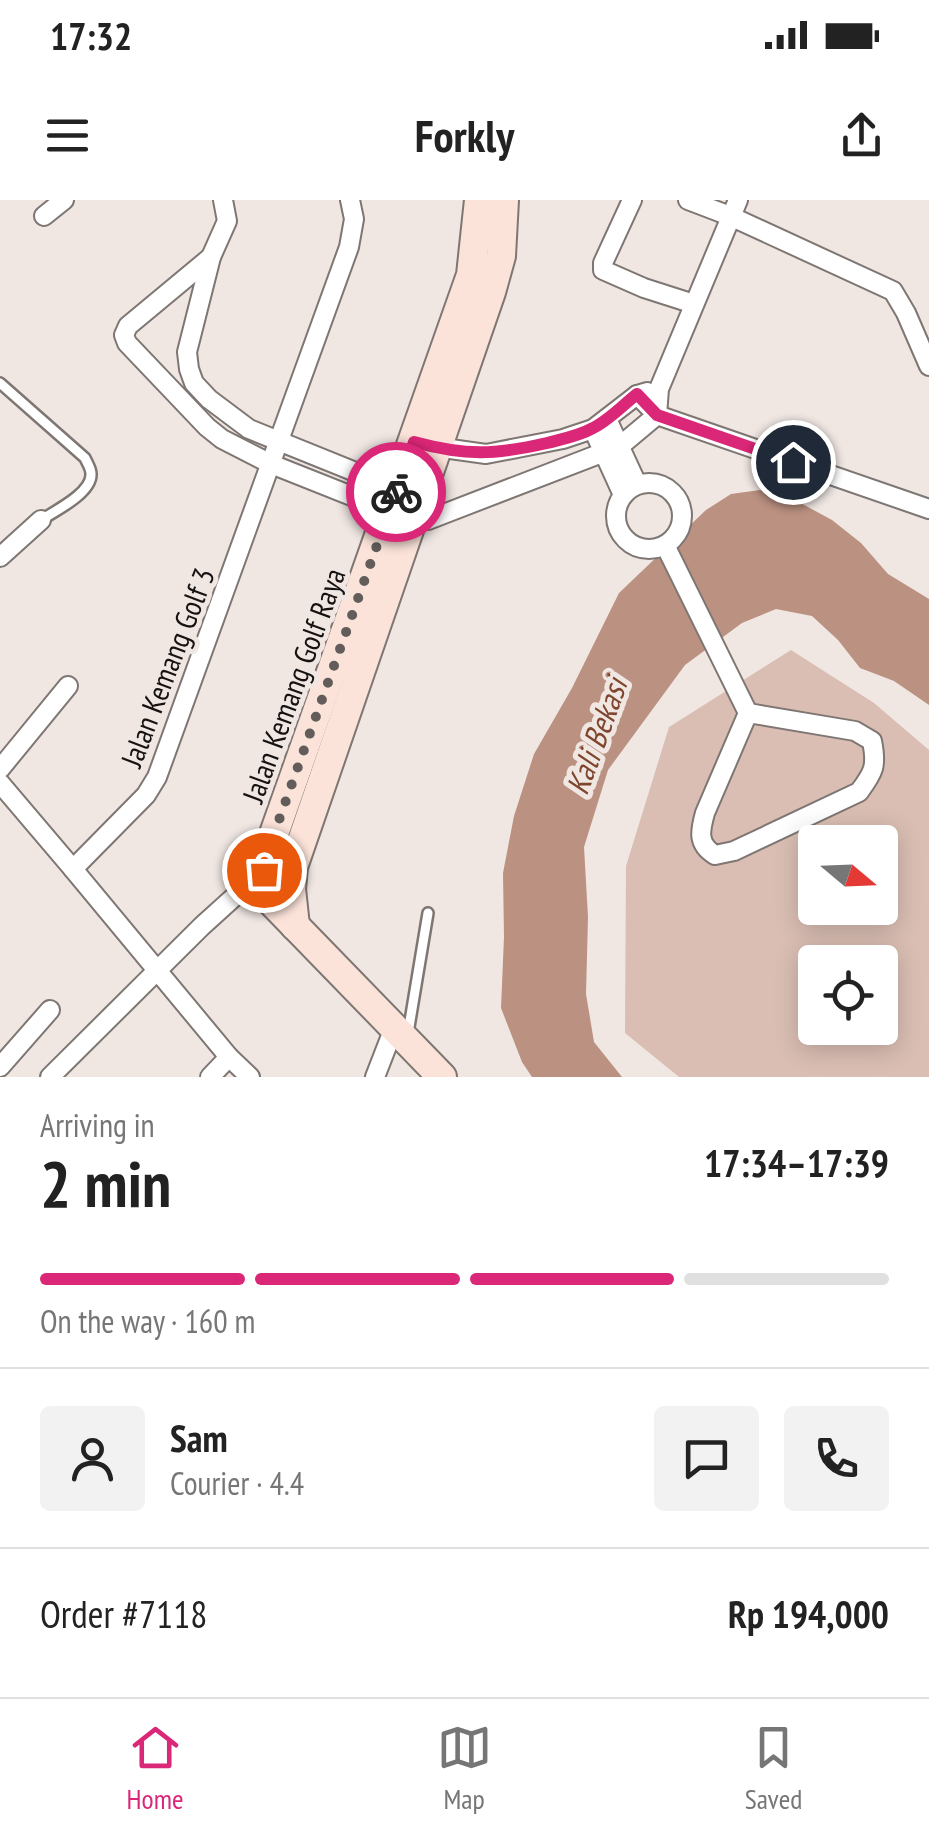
<!DOCTYPE html>
<meta charset="utf-8">
<style>
body{margin:0;font-family:"PT Sans Narrow",sans-serif;background:#f2f2f2;color:#222;height:100vh;display:flex;flex-direction:column;font-size:38px;white-space:nowrap}
*{box-sizing:border-box;margin:0}
p{font-size:32px;color:#767676}
.icon{flex:none;width:55px;height:55px;fill:none;stroke:currentColor;stroke-width:2;stroke-linecap:round;stroke-linejoin:round}
.map{position:relative;height:877px;overflow:hidden}
.drawer{display:flex;flex-direction:column;background:#fff;flex:1}
.drawer>*{flex:none}
.needle{width:65px;rotate:109deg}
.tools{position:absolute;left:798px;top:625px;display:grid;gap:20px}
.tools a{display:grid;place-items:center;width:100px;height:100px;border-radius:10px;background:#fff;box-shadow:0 5px 25px #0003;font-size:50px}
.pin{position:absolute;display:grid;place-items:center;width:85px;height:85px;color:#fff;margin:-42px;border:5px solid #fff;border-radius:50%;box-shadow:0 2px 10px #0007}
.courier{position:absolute;display:grid;place-items:center;width:100px;height:100px;margin:-50px;border:8px solid #db2777;border-radius:50%;background:#fff;color:#222;box-shadow:0 2px 12px #0007}
.headline em{font-style:normal;font-weight:700}
.headline div{display:flex;flex-direction:column-reverse}
.headline{display:flex;align-items:center;justify-content:space-between;height:170px;padding:0 40px}
h1{font-size:65px;font-weight:700;line-height:75px}
.bar{display:grid;grid-template-columns:repeat(4,1fr);gap:15px 10px;align-content:center;height:120px;padding:0 40px}
.bar i{height:12px;border-radius:8px;background:#e0e0e0}
.bar .on{background:#db2777}
.bar p{grid-column:span 4}
.line{display:flex;align-items:center;gap:25px;padding:0 40px;border-top:2px solid #e0e0e0}
.line div{flex:1}
.round{display:grid;place-items:center;flex:none;width:105px;height:105px;border-radius:10px;background:#f2f2f2}
.status{display:flex;justify-content:space-between;align-items:center;height:70px;padding:0 50px;background:#fff;direction:ltr}
.status svg{height:28px;fill:currentColor}
header{display:flex;justify-content:space-between;align-items:center;height:130px;padding:0 40px;background:#fff;font-size:45px;font-weight:700}
.menu{display:flex;justify-content:space-around;align-items:center;height:140px;border-top:2px solid #e0e0e0;background:#fff;font-size:28px;color:#767676}
.menu a{display:grid;justify-items:center;gap:5px}
.menu .on{color:#db2777}
.map>svg:first-child{display:block}
.green{fill:#dabeb3;fill-rule:evenodd}
.water{fill:#bb9181}
.lines{fill:none;stroke-linecap:round;stroke-linejoin:round}
.lane-casing{stroke:#7e7672;stroke-width:14}
.street-casing{stroke:#7e7672;stroke-width:22}
.secondary-casing{stroke:#7e7672;stroke-width:32}
.lane{stroke:#fff;stroke-width:9}
.street{stroke:#fff;stroke-width:18}
.secondary{stroke:#fbe3d9;stroke-width:28}
.done{stroke:#625d5a;stroke-width:10;stroke-dasharray:0 18}
.route{stroke:#db2777;stroke-width:12}
.labels{text-anchor:middle;dominant-baseline:central;stroke-width:10;stroke-linejoin:round;paint-order:stroke}
.street-label{font-size:30px;fill:#151211;stroke:#f0e7e3}
.water-label{font-size:32px;font-style:italic;fill:#7f462e;stroke:#f0e7e3}
</style>
<div class="status"><b>17:32</b><svg viewBox="0 0 49 12"><path d="M0 12V9h3v3zM5 12V6h3v6zM10 12V3h3v9zM15 12V0h3v12zM26 1h20v11H26zM47 4h2v5h-2z"/></svg></div>
<header><svg class="icon" aria-label="menu" viewBox="0 0 24 24"><path d="M4 6h16M4 12h16M4 18h16"/></svg>Forkly<svg class="icon" aria-label="share" viewBox="0 0 24 24"><path d="M12 15V3M7 8l5-5 5 5M5 13v7h14v-7"/></svg></header>
<div class="map">
<svg width="929" height="877" viewBox="0 0 929 877">
<rect width="100%" height="100%" fill="#f0e7e3"/>
<path class="green" d="M791,450L874,503L929,550V877H679L625,833L626,666L669,527ZM815,642H880V708H815ZM815,762H880V828H815Z"/>
<polygon class="water" points="760,290 795,300 832,320 861,343 888,374 929,399 929,505 894,481 860,468 838,440 812,416 776,409 742,423 685,465 608,570 584,647 588,717 586,794 594,842 622,877 532,877 522,862 501,808 504,737 503,673 514,616 534,554 572,488 619,393 706,310 731,294"/>
<g class="lines">
<defs>
<g id="lane">
<path d="M0,183L85,258C87,263 91,268 91,274C92,293 55,311 41,320"/>
<polyline points="408,833 428,713"/>
</g>
<g id="street">
<polyline points="223,0 227,21 211,57 187,152 189,169 194,183 209,199 249,229 405,292"/>
<polyline points="632,0 603,63 603,70 644,88 694,104"/>
<polyline points="688,0 730,16 893,91 906,113 929,166"/>
<polyline points="44,16 64,0"/>
<polyline points="211,57 128,126 124,135 127,143 207,227 222,239 271,264 412,320 428,320 620,246 657,215 659,189 738,0"/>
<polyline points="637,195 657,215 929,309"/>
<polyline points="607,219 637,284"/>
<polyline points="593,229 623,295"/>
<polyline points="429,246 486,254 563,239 593,229 637,195 647,192"/>
<circle cx="649" cy="316" r="33"/>
<polyline points="665,345 748,513"/>
<polyline points="0,357 41,320"/>
<path d="M748,513L855,531L872,541C877,566 874,572 859,592L734,651L715,655C697,644 700,631 705,613Z"/>
<polyline points="0,569 68,486"/>
<polyline points="0,583 73,669"/>
<polyline points="0,867 50,810"/>
<polyline points="50,877 202,726 264,670"/>
<polyline points="210,877 229,857"/>
<polyline points="250,877 229,857 73,669 146,595 157,577 349,47 354,19 350,0"/>
<polyline points="375,877 394,828"/>
</g>
<g id="secondary">
<polyline points="295,726 291,689 293,667 491,92 501,56 504,0"/>
<path d="M442,877L273,703C261,683 264,669 269,648L471,75L479,0"/>
</g>
</defs>
<use href="#lane" class="lane-casing"/>
<use href="#street" class="street-casing"/>
<use href="#secondary" class="secondary-casing"/>
<use href="#lane" class="lane"/>
<use href="#street" class="street"/>
<use href="#secondary" class="secondary"/>
</g>
<g class="lines">
<polyline class="done" points="264,670 269,648 396,292"/>
<path class="route" d="M396,292L414,242C466,256 495,255 547,243C562,239 579,236 593,228C609,220 623,205 637,194L657,215L793,262"/>
</g>
<g class="labels">
<g class="street-label">
<text transform="translate(167 467) rotate(-69)">Jalan Kemang Golf 3</text>
<text transform="translate(293 485) rotate(-70)">Jalan Kemang Golf Raya</text>
</g>
<g class="water-label">
<text transform="translate(596 536) rotate(-70)">Kali Bekasi</text>
</g>
</g>
</svg>
<div class="tools">
<a><svg class="needle" viewBox="-14 -14 28 28"><path d="M0-13l5 13h-10z" fill="#e53935"/><path d="M0 13l5-13h-10z" fill="#767676"/></svg></a>
<a><svg class="icon" aria-label="locate" viewBox="0 0 24 24"><circle cx="12" cy="12" r="6"/><path d="M12 2v4M12 18v4M2 12h4M18 12h4"/></svg></a>
</div>
<div class="pin" style="left:264px;top:670px;background:#ea580c"><svg class="icon" aria-label="bag" viewBox="0 0 24 24"><path d="M5 8h14l-1 12H6zM9 8a3 3 0 0 1 6 0"/></svg></div>
<div class="pin" style="left:793px;top:262px;background:#1f2937"><svg class="icon" aria-label="home" viewBox="0 0 24 24"><path d="M3 11l9-7 9 7M6 9v11h12V9"/></svg></div>
<div class="courier" style="left:396px;top:292px"><svg class="icon" aria-label="bike" viewBox="0 0 24 24"><circle cx="6" cy="16" r="4"/><circle cx="18" cy="16" r="4"/><path d="M6 16l4-8h5l3 8M10 8l3 8H6M13 5h3"/></svg></div>
</div>
<section class="drawer">
<div class="headline"><div><h1>2 min</h1><p>Arriving in</p></div><em>17:34–17:39</em></div>
<div class="bar"><i class="on"></i><i class="on"></i><i class="on"></i><i></i><p>On the way · 160 m</p></div>
<div class="line" style="height:180px"><a class="round"><svg class="icon" aria-label="person" viewBox="0 0 24 24"><circle cx="12" cy="8" r="4"/><path d="M4 21q1-7 8-7t8 7"/></svg></a><div><b>Sam</b><p>Courier · 4.4</p></div><a class="round"><svg class="icon" aria-label="chat" viewBox="0 0 24 24"><path d="M4 5h16v11H9l-5 4z"/></svg></a><a class="round"><svg class="icon" aria-label="phone" viewBox="0 0 24 24"><path d="M5 4h4l2 5-3 2q2 4 5 5l2-3 5 2v4C11 20 4 13 5 4z"/></svg></a></div>
<div class="line" style="height:130px"><div>Order #7118</div><b>Rp 194,000</b></div>
</section>
<nav class="menu">
<a class="on"><svg class="icon" aria-label="home" viewBox="0 0 24 24"><path d="M3 11l9-7 9 7M6 9v11h12V9"/></svg>Home</a>
<a><svg class="icon" aria-label="map" viewBox="0 0 24 24"><path d="M3 6l6-2 6 2 6-2v14l-6 2-6-2-6 2zM9 4v14M15 6v14"/></svg>Map</a>
<a><svg class="icon" aria-label="saved" viewBox="0 0 24 24"><path d="M7 4h10v16l-5-4-5 4z"/></svg>Saved</a>
</nav>
